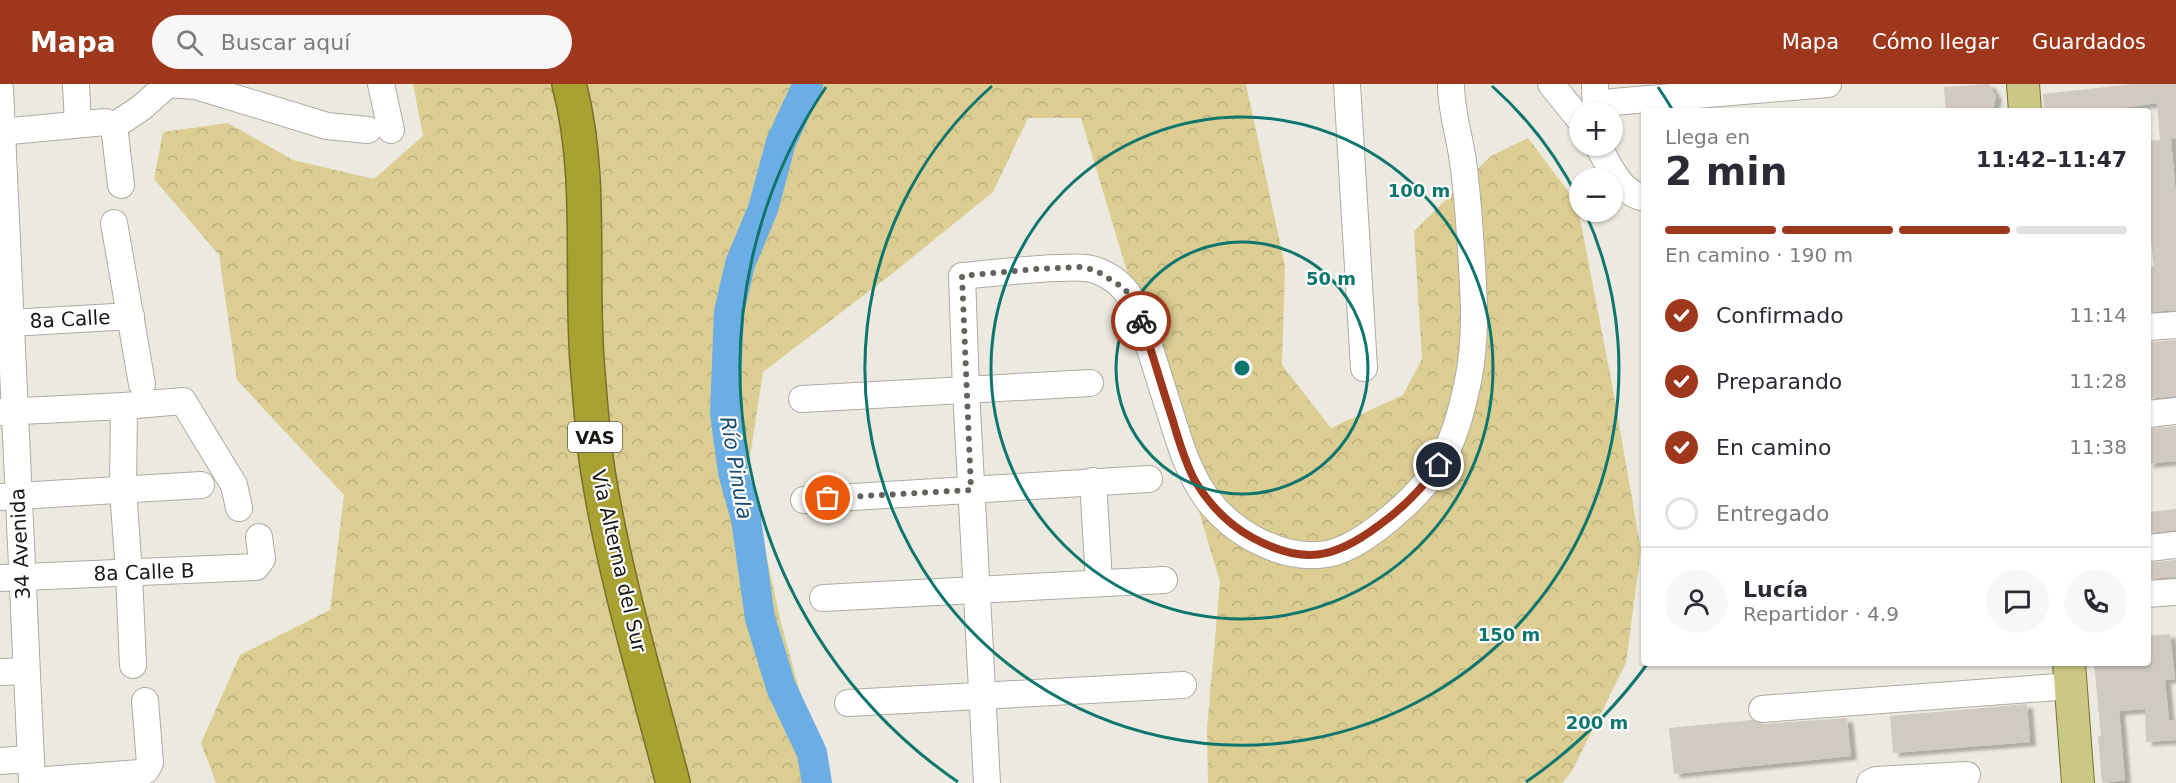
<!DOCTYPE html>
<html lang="es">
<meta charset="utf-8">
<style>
body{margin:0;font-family:"DejaVu Sans",sans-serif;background:#f7f7f7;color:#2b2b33;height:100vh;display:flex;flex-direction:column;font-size:22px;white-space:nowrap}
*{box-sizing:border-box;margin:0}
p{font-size:20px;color:#7c7c81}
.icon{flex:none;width:33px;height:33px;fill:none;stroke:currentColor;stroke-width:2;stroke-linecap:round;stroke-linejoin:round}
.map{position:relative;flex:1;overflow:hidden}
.panel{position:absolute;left:1641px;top:24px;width:510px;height:558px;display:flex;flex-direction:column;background:#fff;border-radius:6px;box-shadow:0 2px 4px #0004}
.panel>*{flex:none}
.fabs{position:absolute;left:1569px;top:18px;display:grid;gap:12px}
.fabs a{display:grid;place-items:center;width:54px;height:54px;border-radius:50%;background:#fff;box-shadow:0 2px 4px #0004;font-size:30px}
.pin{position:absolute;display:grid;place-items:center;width:51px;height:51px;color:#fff;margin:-26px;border:3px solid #fff;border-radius:50%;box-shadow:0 2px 6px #0007}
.courier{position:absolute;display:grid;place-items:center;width:60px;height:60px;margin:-30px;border:4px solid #9f371c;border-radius:50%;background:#fff;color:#222;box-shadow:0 2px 8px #0007}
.summary em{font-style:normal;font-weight:600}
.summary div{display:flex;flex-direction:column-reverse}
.summary{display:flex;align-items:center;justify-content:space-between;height:102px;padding:0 24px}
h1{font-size:39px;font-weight:600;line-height:45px}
.bar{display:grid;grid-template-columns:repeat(4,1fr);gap:9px 6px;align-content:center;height:72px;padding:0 24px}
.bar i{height:8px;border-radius:4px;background:#e1e1e2}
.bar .current{background:#9f371c}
.bar p{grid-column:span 4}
.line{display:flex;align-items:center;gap:15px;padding:0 24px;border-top:2px solid #e1e1e2}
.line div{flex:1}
.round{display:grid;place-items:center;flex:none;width:63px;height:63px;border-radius:32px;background:#f7f7f7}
ol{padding:0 24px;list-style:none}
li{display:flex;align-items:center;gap:18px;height:66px}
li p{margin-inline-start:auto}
li .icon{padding:6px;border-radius:50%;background:#9f371c;color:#fff;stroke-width:4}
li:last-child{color:#7c7c81}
li i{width:33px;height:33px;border:3px solid #e1e1e2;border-radius:50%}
header{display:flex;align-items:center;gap:36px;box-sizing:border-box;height:84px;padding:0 30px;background:#9f371c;color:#fff}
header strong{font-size:28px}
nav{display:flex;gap:33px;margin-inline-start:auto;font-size:21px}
.search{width:420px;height:54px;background:#f7f7f7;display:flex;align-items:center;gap:15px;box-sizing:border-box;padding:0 21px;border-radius:33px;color:#7c7c81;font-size:22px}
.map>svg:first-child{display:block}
.forest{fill:url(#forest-crowns)}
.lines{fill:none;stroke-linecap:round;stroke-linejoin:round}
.river{stroke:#6baee5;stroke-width:30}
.building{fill:#d0cac2;filter:url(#shadow)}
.minor-casing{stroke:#adaba2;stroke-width:28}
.major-casing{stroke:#777228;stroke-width:34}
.highway-casing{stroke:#777228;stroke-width:36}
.minor{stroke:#fff;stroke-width:26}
.major{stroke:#cbc784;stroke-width:32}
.highway{stroke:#a9a232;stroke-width:33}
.done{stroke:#63625b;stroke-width:6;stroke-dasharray:0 10.8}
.route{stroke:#9f371c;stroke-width:8}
.ring{fill:none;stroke:#0f766e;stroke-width:3}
.labels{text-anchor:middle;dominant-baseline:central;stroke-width:4.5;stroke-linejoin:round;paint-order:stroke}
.shield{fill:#fff;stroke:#5e5d5a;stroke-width:1.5}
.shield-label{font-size:18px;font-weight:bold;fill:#191814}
.street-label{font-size:20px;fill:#191814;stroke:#fff}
.water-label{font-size:21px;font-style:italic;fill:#1b4d71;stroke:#fff}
.centre{fill:#0f766e;stroke:#fff;stroke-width:3}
.ring-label{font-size:18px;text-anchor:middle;font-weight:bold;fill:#0f766e;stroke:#fff;stroke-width:4.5;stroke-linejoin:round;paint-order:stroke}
</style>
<header>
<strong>Mapa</strong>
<div class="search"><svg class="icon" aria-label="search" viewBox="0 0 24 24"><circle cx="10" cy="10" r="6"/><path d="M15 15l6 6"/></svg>Buscar aquí</div>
<nav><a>Mapa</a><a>Cómo llegar</a><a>Guardados</a></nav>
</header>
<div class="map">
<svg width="2176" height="699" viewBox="0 0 2176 699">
<defs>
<pattern id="forest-crowns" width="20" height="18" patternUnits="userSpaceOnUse" patternTransform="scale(1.5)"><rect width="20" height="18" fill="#dccd93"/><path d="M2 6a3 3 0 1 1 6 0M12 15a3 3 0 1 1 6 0" fill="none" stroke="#bcaf7e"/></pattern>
<filter id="shadow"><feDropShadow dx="6" dy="4" stdDeviation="1.5" flood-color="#0004"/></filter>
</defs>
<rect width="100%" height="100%" fill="#eceae0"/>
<polygon class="forest" points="413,0 1246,0 1285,182 1282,281 1331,344 1403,311 1422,275 1414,147 1491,72 1528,54 1577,119 1612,300 1641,466 1626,579 1572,687 1562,699 1208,699 1207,645 1220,498 1081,34 1028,34 993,108 893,189 763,288 748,386 781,539 825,699 216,699 201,659 240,571 330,526 344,411 237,296 219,171 154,95 163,48 228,39 293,76 374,95 423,52"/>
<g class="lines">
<polyline class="river" points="808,0 781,58 763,125 740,180 729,228 725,329 733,388 746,435 760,534 781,603 812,669 817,699"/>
</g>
<g class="building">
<polygon points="1989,0 1996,12 1993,27 1946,27 1944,3"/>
<polygon points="2133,0 2176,0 2176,54 2164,56 2171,55 2176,112 2176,226 2148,228 2148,183 2154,182 2148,134 2148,57 2160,56 2157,19 2101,27 2044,27 2043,10"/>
<polygon points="2176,256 2176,312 2148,315 2148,258"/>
<polygon points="2176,342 2176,377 2148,380 2148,345"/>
<polygon points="2176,425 2176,446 2148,449 2148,428"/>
<polygon points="2176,476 2176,493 2148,495 2148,479"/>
<polygon points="2170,550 2175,595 2165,596 2169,636 2176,636 2176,656 2146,658 2145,625 2119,627 2125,696 2102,699 2098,652 2101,652 2094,579 2148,579 2148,552"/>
<polygon points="2027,620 2030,658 1893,669 1890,632"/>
<polygon points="1847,634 1851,672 1674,690 1669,644 1753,636 1763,640"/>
</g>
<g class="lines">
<defs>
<g id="minor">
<polyline points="76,0 78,40"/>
<polyline points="166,0 196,2 327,42 368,46"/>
<polyline points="381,0 391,46"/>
<polyline points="1347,0 1364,284"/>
<polyline points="1551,0 1580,36"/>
<polyline points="1595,0 1596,28"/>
<polyline points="0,5 32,699"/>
<polyline points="1613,18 1828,0"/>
<polyline points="114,42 141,24 167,1"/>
<polyline points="114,42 121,101"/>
<polyline points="0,48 105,38 114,42"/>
<path d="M1598,62C1609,81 1620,109 1644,114"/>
<polyline points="114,139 142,300"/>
<polyline points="10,239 131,232"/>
<polyline points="2148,243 2176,241"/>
<polyline points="802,315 1090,299"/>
<polyline points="0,328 124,322"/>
<polyline points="2148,330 2176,327"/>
<polyline points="1093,397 1099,498"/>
<polyline points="0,413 201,401"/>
<polyline points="804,416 1149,395"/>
<polyline points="2148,464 2176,461"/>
<polyline points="0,494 256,483 262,475 259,453"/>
<polyline points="2148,510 2176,508"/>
<polyline points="823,514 1164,496"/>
<polyline points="133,581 129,489 123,406 124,322 183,317 234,401 239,424"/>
<polyline points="0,588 26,587"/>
<polyline points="848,619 1183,601"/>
<polyline points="1762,625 2071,602"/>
<polyline points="0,677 30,675"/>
<polyline points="32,697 140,689 146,686 150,679 145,617"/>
<path d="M987,699L966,306L962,192C994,189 1026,185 1058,184C1071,184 1083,182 1095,186C1113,192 1127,205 1135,222C1148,256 1158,291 1169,325C1179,357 1188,389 1208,416C1234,450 1283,477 1327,470C1362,464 1419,413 1438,382C1454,358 1462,325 1468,297C1477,253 1474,210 1471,166C1469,135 1467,102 1462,71C1458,47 1451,25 1451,0"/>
<polyline points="1870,699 1876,696 1967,691"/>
</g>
<g id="major">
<polyline points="2023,0 2025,27"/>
<polyline points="2069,579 2078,699"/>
</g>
<path id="highway" d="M569,0C594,94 579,194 588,290C591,324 593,360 599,394C616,497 647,598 673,699"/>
</defs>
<use href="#minor" class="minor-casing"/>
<use href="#major" class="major-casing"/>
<use href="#highway" class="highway-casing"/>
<use href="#minor" class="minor"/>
<use href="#major" class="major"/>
<use href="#highway" class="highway"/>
</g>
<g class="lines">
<polyline class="done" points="828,414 971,406 962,192 1036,185 1081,183 1095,186 1124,204 1130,212 1141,237"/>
<path class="route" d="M1141,237C1153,270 1162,304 1173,337C1179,358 1185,378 1195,397C1209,420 1229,441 1253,454C1303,481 1334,475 1378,442C1402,425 1422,405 1439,381"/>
</g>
<g class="ring">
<circle cx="1242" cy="284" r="126"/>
<circle cx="1242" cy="284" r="251"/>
<path d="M1492 2A377 377 0 0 1 1579 116M1585 128A377 377 0 1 1 992 2"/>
<path d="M1648 579A502 502 0 0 1 1526 698M958 698A502 502 0 0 1 826 3M1658 3A502 502 0 0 1 1672 25"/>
</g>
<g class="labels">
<rect class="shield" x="568" y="338" width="54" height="30" rx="4.5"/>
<g class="shield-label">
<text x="595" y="353">VAS</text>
</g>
<g class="street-label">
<text transform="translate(70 235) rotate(-3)">8a Calle</text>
<text transform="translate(20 460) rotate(-93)">34 Avenida</text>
<text transform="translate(619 477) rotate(77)">Vía Alterna del Sur</text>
<text transform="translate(144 488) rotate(-2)">8a Calle B</text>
</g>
<g class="water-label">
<text transform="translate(736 384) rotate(80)">Río Pinula</text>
</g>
</g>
<circle cx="1242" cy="284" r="9" class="centre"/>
<g class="ring-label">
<text x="1419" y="113">100 m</text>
<text x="1331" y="201">50 m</text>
<text x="1509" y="557">150 m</text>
<text x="1597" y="645">200 m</text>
</g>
</svg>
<div class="fabs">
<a>+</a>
<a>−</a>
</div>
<div class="pin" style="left:828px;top:414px;background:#ea580c"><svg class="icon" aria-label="bag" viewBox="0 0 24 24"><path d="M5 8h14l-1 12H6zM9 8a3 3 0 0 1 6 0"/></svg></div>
<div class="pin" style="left:1439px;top:381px;background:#1f2937"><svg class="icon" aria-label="home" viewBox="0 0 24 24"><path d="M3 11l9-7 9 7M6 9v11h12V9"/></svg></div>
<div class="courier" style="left:1141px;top:237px"><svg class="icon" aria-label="bike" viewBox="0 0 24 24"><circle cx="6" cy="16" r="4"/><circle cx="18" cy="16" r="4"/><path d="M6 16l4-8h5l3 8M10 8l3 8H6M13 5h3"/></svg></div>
<section class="panel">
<div class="summary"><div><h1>2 min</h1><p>Llega en</p></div><em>11:42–11:47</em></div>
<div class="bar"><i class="current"></i><i class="current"></i><i class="current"></i><i></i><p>En camino · 190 m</p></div>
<ol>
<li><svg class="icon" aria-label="check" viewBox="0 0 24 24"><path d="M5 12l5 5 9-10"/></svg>Confirmado<p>11:14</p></li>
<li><svg class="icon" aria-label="check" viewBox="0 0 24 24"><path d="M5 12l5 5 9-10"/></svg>Preparando<p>11:28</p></li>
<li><svg class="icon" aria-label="check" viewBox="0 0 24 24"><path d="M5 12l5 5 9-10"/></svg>En camino<p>11:38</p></li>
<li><i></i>Entregado</li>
</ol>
<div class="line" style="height:108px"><a class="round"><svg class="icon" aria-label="person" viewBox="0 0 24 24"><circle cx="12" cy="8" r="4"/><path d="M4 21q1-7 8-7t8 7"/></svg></a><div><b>Lucía</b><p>Repartidor · 4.9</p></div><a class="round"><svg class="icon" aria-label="chat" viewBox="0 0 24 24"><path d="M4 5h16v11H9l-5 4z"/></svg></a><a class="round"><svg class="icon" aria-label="phone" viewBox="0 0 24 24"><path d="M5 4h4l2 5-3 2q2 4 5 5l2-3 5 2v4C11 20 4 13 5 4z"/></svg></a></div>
</section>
</div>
